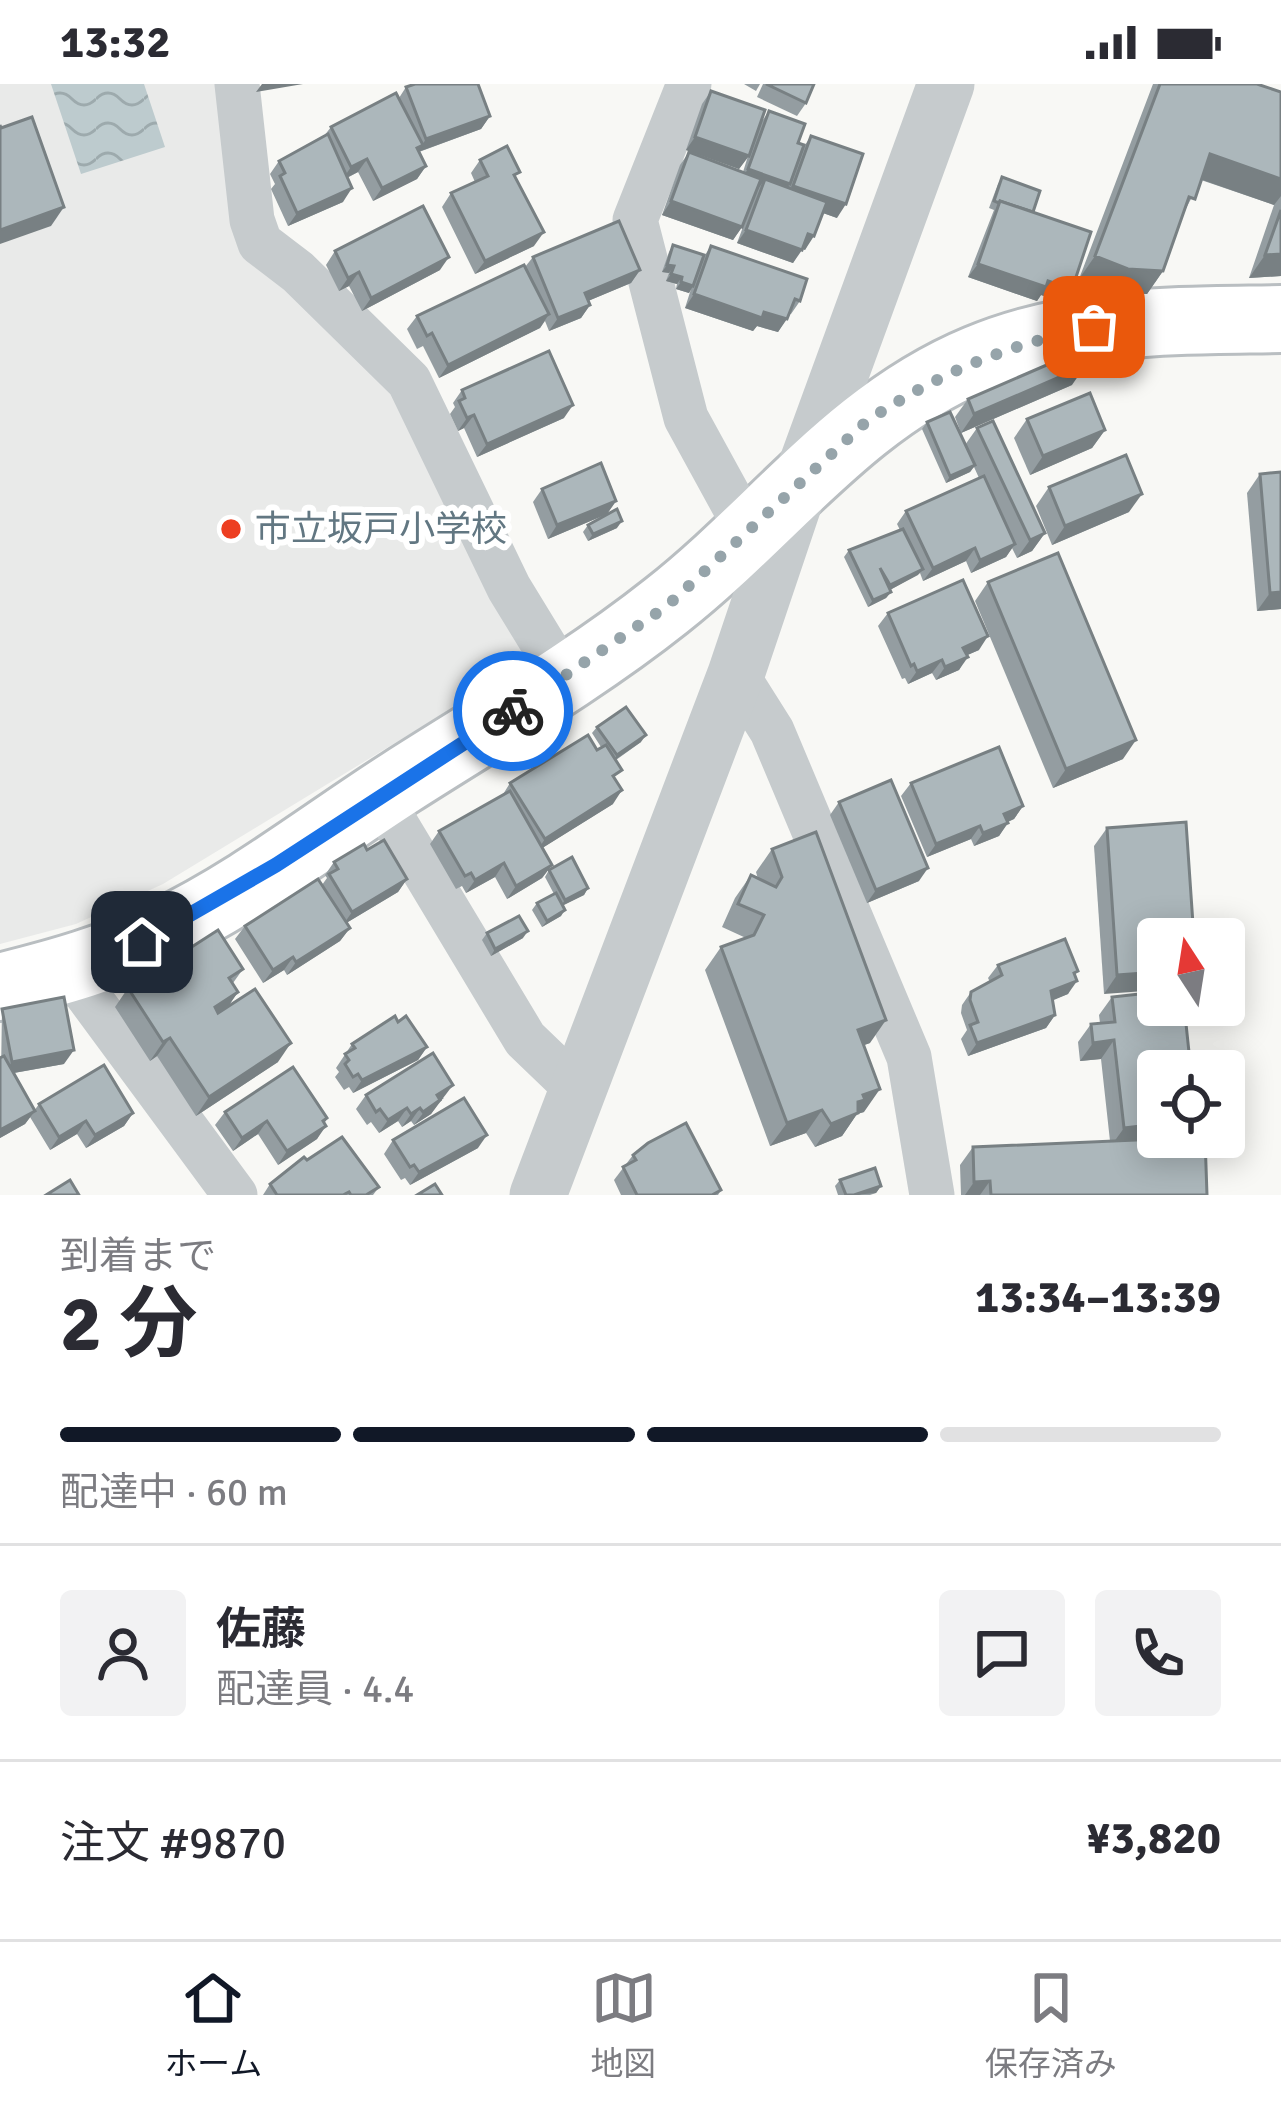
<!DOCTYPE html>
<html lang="ja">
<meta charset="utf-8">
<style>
body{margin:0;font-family:Signika,"Noto Sans JP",sans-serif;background:#f2f2f3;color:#2b2b33;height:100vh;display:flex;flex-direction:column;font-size:45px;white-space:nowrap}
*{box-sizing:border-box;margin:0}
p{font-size:39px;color:#7c7c81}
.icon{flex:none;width:66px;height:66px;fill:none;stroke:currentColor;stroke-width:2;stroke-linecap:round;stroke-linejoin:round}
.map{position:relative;height:1111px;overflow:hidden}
.details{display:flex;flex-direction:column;background:#fff;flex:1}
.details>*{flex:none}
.needle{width:78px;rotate:348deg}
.tools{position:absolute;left:1137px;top:834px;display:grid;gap:24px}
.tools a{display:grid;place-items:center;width:108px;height:108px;border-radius:12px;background:#fff;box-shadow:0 6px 30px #0003;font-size:60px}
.pin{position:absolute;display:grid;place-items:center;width:102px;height:102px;color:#fff;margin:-51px;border-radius:24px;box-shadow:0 6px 18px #0006}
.courier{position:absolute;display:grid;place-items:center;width:120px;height:120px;margin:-60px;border:9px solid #1a73e8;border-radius:50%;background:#fff;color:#222;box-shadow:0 3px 15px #0007}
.headline em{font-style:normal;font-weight:700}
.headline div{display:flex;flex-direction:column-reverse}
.headline{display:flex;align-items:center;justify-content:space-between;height:204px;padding:0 60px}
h1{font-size:78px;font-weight:700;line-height:90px}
.bar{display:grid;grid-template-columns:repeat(4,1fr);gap:18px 12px;align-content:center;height:144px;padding:0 60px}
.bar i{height:15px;border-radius:9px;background:#e1e1e2}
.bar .active{background:#111827}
.bar p{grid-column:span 4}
.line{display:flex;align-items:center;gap:30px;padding:0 60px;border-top:3px solid #e1e1e2}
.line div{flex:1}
.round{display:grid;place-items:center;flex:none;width:126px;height:126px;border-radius:12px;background:#f2f2f3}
.status{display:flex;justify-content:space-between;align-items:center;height:84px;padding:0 60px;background:#fff;direction:ltr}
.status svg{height:33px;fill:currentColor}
.dock{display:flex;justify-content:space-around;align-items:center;height:168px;border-top:3px solid #e1e1e2;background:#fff;font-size:33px;color:#7c7c81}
.dock a{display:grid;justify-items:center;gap:6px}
.dock .active{color:#111827}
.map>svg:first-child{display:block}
.built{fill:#e9eae9}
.water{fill:url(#water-waves)}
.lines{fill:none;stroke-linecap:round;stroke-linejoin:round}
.primary-casing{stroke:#b9bec1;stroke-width:72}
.minor{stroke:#c6cbcd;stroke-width:45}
.tertiary{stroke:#c6cbcd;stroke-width:57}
.primary{stroke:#fff;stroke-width:66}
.wall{fill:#949da1}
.shaded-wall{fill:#788083}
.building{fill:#acb7bb;stroke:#788083;stroke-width:3}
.done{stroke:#96a4aa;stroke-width:12;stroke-dasharray:0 21.6}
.route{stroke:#1a73e8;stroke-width:15}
.poi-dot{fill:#ed3e21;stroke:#fff;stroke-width:4.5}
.labels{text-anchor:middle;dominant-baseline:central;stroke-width:12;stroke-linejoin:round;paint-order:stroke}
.poi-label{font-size:36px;fill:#627782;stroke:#fff;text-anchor:start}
</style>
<div class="status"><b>13:32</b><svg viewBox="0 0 49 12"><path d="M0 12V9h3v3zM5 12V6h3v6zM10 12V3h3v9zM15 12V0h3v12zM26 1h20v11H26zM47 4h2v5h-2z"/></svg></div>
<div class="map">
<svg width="1281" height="1111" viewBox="0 0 1281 1111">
<defs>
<pattern id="water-waves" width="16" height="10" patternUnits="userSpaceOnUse" patternTransform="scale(3)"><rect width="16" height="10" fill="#bdcbce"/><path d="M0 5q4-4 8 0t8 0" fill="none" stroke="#9daaad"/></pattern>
</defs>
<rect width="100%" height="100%" fill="#f8f8f5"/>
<polygon class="built" points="0,0 224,0 243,146 390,297 521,565 520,583 163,800 76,840 0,860"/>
<polygon class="water" points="51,0 144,0 165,63 81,90"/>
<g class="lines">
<defs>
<path id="primary" d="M0,903C57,889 111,874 163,848C247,808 323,748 401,698C490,641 583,588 666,522C772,439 849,328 977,275C1074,234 1178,237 1281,235"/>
</defs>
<use href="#primary" class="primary-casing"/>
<g class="minor">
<polyline points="237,0 252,136 260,159 298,188 409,297 509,504 564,594"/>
<polyline points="689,0 635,136 686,334 749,449"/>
<polyline points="736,590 772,647 909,973 932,1111"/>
<polyline points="379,712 525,955 577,1005"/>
<polyline points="69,886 235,1111"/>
</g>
<polyline class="tertiary" points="538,1111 736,590 800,400 946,0"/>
<use href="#primary" class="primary"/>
</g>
<g class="wall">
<polygon points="744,0 760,0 756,7"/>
<polygon points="763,0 814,0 806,19 797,32 757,13"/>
<polygon points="1153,0 1257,0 1281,8 1281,192 1249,194 1274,121 1201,96 1182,132 1163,187 1147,210 1112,208 1079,195"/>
<polygon points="406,3 490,32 481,45 419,68 426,82 417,95 373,117 358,88 347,94 343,118 288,142 271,105 275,100 270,90 279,77 324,52 331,43 399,14"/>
<polygon points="711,7 760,40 769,27 803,64 811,52 837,134 823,129 805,166 802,164 793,179 737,159 756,108 742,143 733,156 662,131 680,81 689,68 743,88 748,72 739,85 686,66 702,20"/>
<polygon points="480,76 516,94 534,162 475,190 442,123 451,109 475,98 471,89"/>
<polygon points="1002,93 1033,128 1063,218 1041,211 1037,217 968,193 994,126 989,124 998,100"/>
<polygon points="673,161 703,174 711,162 800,217 791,230 789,230 778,248 757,242 753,247 685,224 691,205 689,209 676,205 677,200 666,197 669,189 662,188 669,168"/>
<polygon points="335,167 440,186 362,227 349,202 339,207 326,181"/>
<polygon points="533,173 640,186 631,199 588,217 590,221 581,234 549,247 545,237 540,244 439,294 423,262 417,265 407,245 417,232 525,183"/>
<polygon points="1072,301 961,349 955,333 968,315"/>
<polygon points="462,306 564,334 477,373 464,344 458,347 450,330 455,323 453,319"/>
<polygon points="1027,335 1105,346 1092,364 1030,391 1014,354"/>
<polygon points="927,338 965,361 977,344 1045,449 1032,467 1017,474 1012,464 1006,473 971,489 966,477 923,497 920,489 890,506 891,508 886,514 868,523 844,473 849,466 900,446 897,440 906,427 979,394 974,383 970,388 946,399 922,345"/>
<polygon points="1260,390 1281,525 1257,527 1247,409"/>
<polygon points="1049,403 1129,428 1052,461 1036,422"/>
<polygon points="542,405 616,417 607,430 548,455 533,418"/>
<polygon points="588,441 617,444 588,457 583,448"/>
<polygon points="988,498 1123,675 1053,704 975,517"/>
<polygon points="888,529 979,566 967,571 959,586 936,596 932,589 908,600 905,594 902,595 878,542"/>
<polygon points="597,643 641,658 616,676 613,720 542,764 552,781 542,794 507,815 495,793 466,809 462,802 456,805 430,760 439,747 502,712 510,699 601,663 592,649"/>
<polygon points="911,699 1023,722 1014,735 1008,738 999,752 974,762 971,755 927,773 901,712"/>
<polygon points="839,718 919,797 867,819 830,731"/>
<polygon points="1107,744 1194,855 1104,910 1094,762"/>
<polygon points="772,765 870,959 864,961 864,1028 857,1030 842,1052 815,1063 806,1049 770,1062 705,886 721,863 746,854 722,843 735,814 751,791 758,795 756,788"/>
<polygon points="367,766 407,795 398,808 346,839 350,844 340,857 287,891 284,886 263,899 235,855 245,842 322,801 327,794 325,791 334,778"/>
<polygon points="549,786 588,804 584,811 563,821 561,832 542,843 532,826 537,819 554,810 545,793"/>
<polygon points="487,849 523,854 491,872 482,856"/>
<polygon points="998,881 1075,892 1068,910 1052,916 1055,931 1046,944 968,972 961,955 967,946 961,929 962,921 971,908 990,898 988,894"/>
<polygon points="243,885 233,899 238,908 229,921 278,978 196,1032 157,972 150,977 115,923 128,904"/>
<polygon points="1112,913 1158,987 1207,1111 961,1111 960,1081 973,1063 1110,1057 1101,975 1080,977 1078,958 1091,940 1100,939 1099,931"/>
<polygon points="2,925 64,980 14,989 34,1027 39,1020 133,1029 124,1042 86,1064 77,1050 50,1066 30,1033 25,1040 0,1054"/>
<polygon points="398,938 427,963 418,976 353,1009 349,1003 344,1006 335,993 339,988 336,984 352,960"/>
<polygon points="366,1011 444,1014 440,1017 431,1030 414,1041 411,1037 402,1043 398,1037 379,1049 371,1038 367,1041 356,1025"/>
<polygon points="225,1028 327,1034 317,1055 278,1081 258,1050 233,1067 215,1041"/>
<polygon points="393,1056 478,1064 410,1101 405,1094 401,1096 384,1070"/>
<polygon points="633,1071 721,1106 718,1111 621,1111 614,1096"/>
<polygon points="307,1076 379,1103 373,1111 263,1111 270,1100"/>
<polygon points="840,1096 881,1102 876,1109 870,1111 838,1111 835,1102"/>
</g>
<g class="shaded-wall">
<polygon points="262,0 303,0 256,8"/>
<polygon points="490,32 481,45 418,68 417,64 422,61 426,55"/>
<polygon points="695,53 749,72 739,85 686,66"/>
<polygon points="1210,70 1281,95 1281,112 1274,121 1194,93"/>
<polygon points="367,75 358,88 342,96 351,83"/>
<polygon points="426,82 417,95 373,117 382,104"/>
<polygon points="748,85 790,100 780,113 765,95 758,105 739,98"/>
<polygon points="793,102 846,120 837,134 784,115"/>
<polygon points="352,104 343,118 288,142 297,129"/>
<polygon points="671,117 742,143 733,156 662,131"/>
<polygon points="64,123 51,142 0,160 0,146"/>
<polygon points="746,146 802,166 793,179 737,159"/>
<polygon points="544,148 534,162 475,190 485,177"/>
<polygon points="808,150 814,152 805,166 799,163"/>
<polygon points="1281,170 1281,192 1249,194 1265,171"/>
<polygon points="1095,172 1163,187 1147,210 1112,208 1079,195"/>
<polygon points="449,173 440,186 362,227 371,214"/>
<polygon points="978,180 1048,197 1072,205 1063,218 1041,211 1037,217 968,193"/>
<polygon points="667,181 674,182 669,189 662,188"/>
<polygon points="640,186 631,199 576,222 585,209"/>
<polygon points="359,188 349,202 339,207 348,194"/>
<polygon points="671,190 682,193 677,200 666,197"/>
<polygon points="681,198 693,202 689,209 676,205"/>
<polygon points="694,210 764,228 787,235 778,248 757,242 753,247 685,224"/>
<polygon points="590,221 581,234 549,247 558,234"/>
<polygon points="549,230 540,244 439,294 448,281"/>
<polygon points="1085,282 1072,301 961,349 974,330"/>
<polygon points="573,321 564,334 477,373 487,360"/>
<polygon points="474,331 464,344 458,347 467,334"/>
<polygon points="1105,346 1092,364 1030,391 1043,372"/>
<polygon points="975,381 970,388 946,399 950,392"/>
<polygon points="1142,410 1129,428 1052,461 1065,442"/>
<polygon points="616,417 607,430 548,455 557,441"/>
<polygon points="622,437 617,444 588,457 593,450"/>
<polygon points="1045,449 1032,467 1017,474 1030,456"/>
<polygon points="1015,460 1006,473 971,489 980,476"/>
<polygon points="975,464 966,477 923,497 933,484"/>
<polygon points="923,485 918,491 886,508 890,501"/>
<polygon points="891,508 886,514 868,523 873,516"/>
<polygon points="1281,508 1281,525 1257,527 1270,509"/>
<polygon points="988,552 979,566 954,577 963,564"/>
<polygon points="968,573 959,586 936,596 945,583"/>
<polygon points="942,576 932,589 908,600 917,587"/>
<polygon points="646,651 641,658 612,678 617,671"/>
<polygon points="1136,656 1123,675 1053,704 1066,685"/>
<polygon points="622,706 613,720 536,768 545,755"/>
<polygon points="1023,722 1014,735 995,743 1004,730"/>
<polygon points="1008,739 999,752 974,762 983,749"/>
<polygon points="980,742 971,755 927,773 936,760"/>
<polygon points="504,779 495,793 466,809 475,796"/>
<polygon points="552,781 542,794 507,815 516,802"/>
<polygon points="928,784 919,797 867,819 876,806"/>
<polygon points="407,795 398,808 343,841 352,828"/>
<polygon points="588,804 584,811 560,823 565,816"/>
<polygon points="565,826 561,832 542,843 547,837"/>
<polygon points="350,844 340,857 287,891 296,878"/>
<polygon points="528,847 523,854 491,872 495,865"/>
<polygon points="293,873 284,886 263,899 273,886"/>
<polygon points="1158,888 1158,906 1104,910 1117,891"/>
<polygon points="1077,897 1068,910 1042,921 1051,907"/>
<polygon points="238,908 225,927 202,942 215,923"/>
<polygon points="1055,931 1046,944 968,972 977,959"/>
<polygon points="886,936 870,959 842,969 858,946"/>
<polygon points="170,954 157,972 150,977 163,958"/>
<polygon points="1114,956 1101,975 1080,977 1093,959"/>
<polygon points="291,959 278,978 196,1032 209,1013"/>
<polygon points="427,963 418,976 353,1009 362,996"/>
<polygon points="74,966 64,980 2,991 12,978"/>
<polygon points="453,1001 431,1030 414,1041 437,1011"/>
<polygon points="880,1005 864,1028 857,1030 842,1052 815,1063 831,1040 863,1011"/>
<polygon points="407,1024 398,1037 379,1049 388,1036"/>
<polygon points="420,1024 411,1037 402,1043 411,1030"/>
<polygon points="822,1026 806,1049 770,1062 787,1039"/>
<polygon points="35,1027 25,1040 0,1054 0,1046"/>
<polygon points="133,1029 124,1042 86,1064 95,1051"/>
<polygon points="327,1034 319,1046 326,1042 317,1055 278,1081 287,1067"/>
<polygon points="86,1037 77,1050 50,1066 59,1053"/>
<polygon points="267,1037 258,1050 233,1067 242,1054"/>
<polygon points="1158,1040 1158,1053 1184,1053 1111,1062 1124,1044"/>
<polygon points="487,1051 478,1064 410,1101 419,1088"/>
<polygon points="990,1097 980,1111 965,1111 974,1098"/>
<polygon points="881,1102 876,1109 854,1111"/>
</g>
<g class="building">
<polygon points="415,0 478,0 490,32 426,55 406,3"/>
<polygon points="766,0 814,0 806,19"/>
<polygon points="1160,0 1257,0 1281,8 1281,95 1210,70 1195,115 1189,113 1163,187 1128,185 1095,172"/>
<polygon points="711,7 765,26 749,72 695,53"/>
<polygon points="396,9 423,61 417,64 426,82 382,104 367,75 351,83 331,43"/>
<polygon points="769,27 805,40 798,59 804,61 790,100 748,85"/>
<polygon points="32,33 64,123 0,146 0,41 1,44"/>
<polygon points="328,50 352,104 297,129 280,92 285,89 279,77"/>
<polygon points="811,52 863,70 846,120 793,102"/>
<polygon points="507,62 520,88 514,91 544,148 485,177 451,109 488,92 480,76"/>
<polygon points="689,68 761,95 742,143 671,117"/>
<polygon points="1002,93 1040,107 1033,128 1000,117 999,119 994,117"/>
<polygon points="765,95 827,118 814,152 808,150 802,166 746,146"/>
<polygon points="1000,117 1091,148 1072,205 1048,197 1046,203 978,180"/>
<polygon points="423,122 449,173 371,214 359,188 348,194 335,167"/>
<polygon points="1281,126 1281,170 1265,171"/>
<polygon points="619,137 640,186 585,209 590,221 558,234 533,173"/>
<polygon points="673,161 704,171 693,202 681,198 682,193 671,190 674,182 667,181"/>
<polygon points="711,162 807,195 800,217 795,215 787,235 764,228 762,234 694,210"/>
<polygon points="524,181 549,230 448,281 432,249 427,252 417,232"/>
<polygon points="549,267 573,321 487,360 474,331 467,334 459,317 465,314 462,306"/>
<polygon points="1079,267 1085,282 974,330 968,315"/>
<polygon points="1090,309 1105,346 1043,372 1027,335"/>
<polygon points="950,328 975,381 950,392 927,338"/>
<polygon points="993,337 1045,449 1030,456 977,344"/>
<polygon points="1126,371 1142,410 1065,442 1049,403"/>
<polygon points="601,379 616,417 557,441 542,405"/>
<polygon points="1281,388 1281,508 1270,509 1260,390"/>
<polygon points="984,392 1015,460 980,476 975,464 933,484 906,427"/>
<polygon points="617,425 622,437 593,450 588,441"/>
<polygon points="903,445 923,485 890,501 880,484 891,508 873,516 849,466"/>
<polygon points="1058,469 1136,656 1066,685 988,498"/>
<polygon points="963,496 988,552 963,564 968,573 945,583 942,576 917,587 914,580 911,582 888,529"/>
<polygon points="626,623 646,651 617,671 597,643"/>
<polygon points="588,651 597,666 606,661 622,686 613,692 622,706 545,755 510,699"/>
<polygon points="999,663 1023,722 1004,730 1008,739 983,749 980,742 936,760 911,699"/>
<polygon points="891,696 928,784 876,806 839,718"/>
<polygon points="510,707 552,781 516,802 504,779 475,796 471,789 465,792 439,747"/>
<polygon points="1186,738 1194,855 1158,855 1158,888 1117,891 1107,744"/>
<polygon points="816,748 886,936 858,946 880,1005 863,1011 865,1016 858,1018 858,1029 831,1040 822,1026 787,1039 721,863 754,851 764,831 738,820 751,791 776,803 782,793 772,765"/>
<polygon points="384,756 407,795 352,828 329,790 338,785 334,778 364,760 367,766"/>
<polygon points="572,773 588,804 565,816 549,786"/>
<polygon points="318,795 350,844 296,878 293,873 273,886 245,842"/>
<polygon points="556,809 565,826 547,837 537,819"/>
<polygon points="519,832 528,847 495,865 487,849"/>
<polygon points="218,846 243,885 229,894 238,908 215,923 218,929 255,905 291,959 209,1013 170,954 163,958 128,904"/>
<polygon points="1065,855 1078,887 1074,889 1077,897 1051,907 1055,931 977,959 970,941 978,938 970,916 971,908 1002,891 998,881"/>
<polygon points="1158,908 1158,921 1184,921 1191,987 1158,987 1158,1040 1124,1044 1114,956 1093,959 1091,940 1115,938 1112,913"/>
<polygon points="64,913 74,966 12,978 2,925"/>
<polygon points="395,932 398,938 406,932 427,963 362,996 358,990 353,993 345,980 349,976 345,970 355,964 352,960"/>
<polygon points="433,969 453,1001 437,1011 440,1016 423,1028 420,1024 411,1030 407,1024 388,1036 380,1025 376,1028 366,1011"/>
<polygon points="4,972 35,1027 0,1046 0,974"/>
<polygon points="104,981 133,1029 95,1051 86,1037 59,1053 39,1020"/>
<polygon points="293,983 327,1034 323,1037 326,1042 287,1067 267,1037 242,1054 225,1028"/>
<polygon points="464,1014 487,1051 419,1088 414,1081 410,1083 393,1056"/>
<polygon points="686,1039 721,1106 712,1111 637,1111 623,1083 636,1076 633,1071 648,1059"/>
<polygon points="342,1053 379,1103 366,1111 351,1111 349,1108 343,1111 277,1111 270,1100 304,1073 307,1076"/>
<polygon points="1205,1053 1207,1111 991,1111 990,1097 974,1098 973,1063"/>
<polygon points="875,1084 881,1102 854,1111 846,1111 840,1096"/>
<polygon points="70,1096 79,1111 46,1111"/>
<polygon points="435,1100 442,1111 417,1111"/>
</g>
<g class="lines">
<path class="done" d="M513,627L667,522L866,338C938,289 1009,260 1094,243"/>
<polyline class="route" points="142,858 276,781 513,627"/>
</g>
<circle class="poi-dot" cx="231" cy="445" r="12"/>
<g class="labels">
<g class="poi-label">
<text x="255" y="445">市立坂戸小学校</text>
</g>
</g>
</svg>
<div class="tools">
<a><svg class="needle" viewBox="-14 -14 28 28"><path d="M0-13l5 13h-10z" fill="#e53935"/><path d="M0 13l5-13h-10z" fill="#7c7c81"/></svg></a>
<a><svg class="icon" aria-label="locate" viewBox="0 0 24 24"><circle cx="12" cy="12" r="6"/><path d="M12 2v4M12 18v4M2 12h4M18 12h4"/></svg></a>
</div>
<div class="pin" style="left:1094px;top:243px;background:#ea580c"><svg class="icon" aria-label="bag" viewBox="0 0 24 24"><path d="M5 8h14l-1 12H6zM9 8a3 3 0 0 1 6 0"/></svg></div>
<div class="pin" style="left:142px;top:858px;background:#1f2937"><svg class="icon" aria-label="home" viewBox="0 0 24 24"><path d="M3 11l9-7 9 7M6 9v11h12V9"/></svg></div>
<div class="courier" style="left:513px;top:627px"><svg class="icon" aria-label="bike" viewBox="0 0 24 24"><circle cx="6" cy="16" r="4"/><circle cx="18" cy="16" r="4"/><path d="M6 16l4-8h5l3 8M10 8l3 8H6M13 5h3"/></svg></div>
</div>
<section class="details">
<div class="headline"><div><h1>2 分</h1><p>到着まで</p></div><em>13:34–13:39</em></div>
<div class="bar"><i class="active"></i><i class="active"></i><i class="active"></i><i></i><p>配達中 · 60 m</p></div>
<div class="line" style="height:216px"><a class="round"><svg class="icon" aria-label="person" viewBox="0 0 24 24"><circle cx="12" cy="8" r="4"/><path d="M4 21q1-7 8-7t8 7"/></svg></a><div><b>佐藤</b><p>配達員 · 4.4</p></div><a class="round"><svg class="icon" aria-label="chat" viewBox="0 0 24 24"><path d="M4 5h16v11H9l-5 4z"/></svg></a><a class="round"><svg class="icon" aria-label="phone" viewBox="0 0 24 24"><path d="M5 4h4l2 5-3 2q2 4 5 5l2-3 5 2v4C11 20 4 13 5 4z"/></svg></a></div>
<div class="line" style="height:156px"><div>注文 #9870</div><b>¥3,820</b></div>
</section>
<nav class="dock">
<a class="active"><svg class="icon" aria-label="home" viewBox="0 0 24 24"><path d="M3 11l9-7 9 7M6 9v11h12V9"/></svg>ホーム</a>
<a><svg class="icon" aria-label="map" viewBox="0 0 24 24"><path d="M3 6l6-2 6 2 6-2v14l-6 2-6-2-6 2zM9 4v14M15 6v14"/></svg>地図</a>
<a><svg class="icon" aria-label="saved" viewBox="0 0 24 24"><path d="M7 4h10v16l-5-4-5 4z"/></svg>保存済み</a>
</nav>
